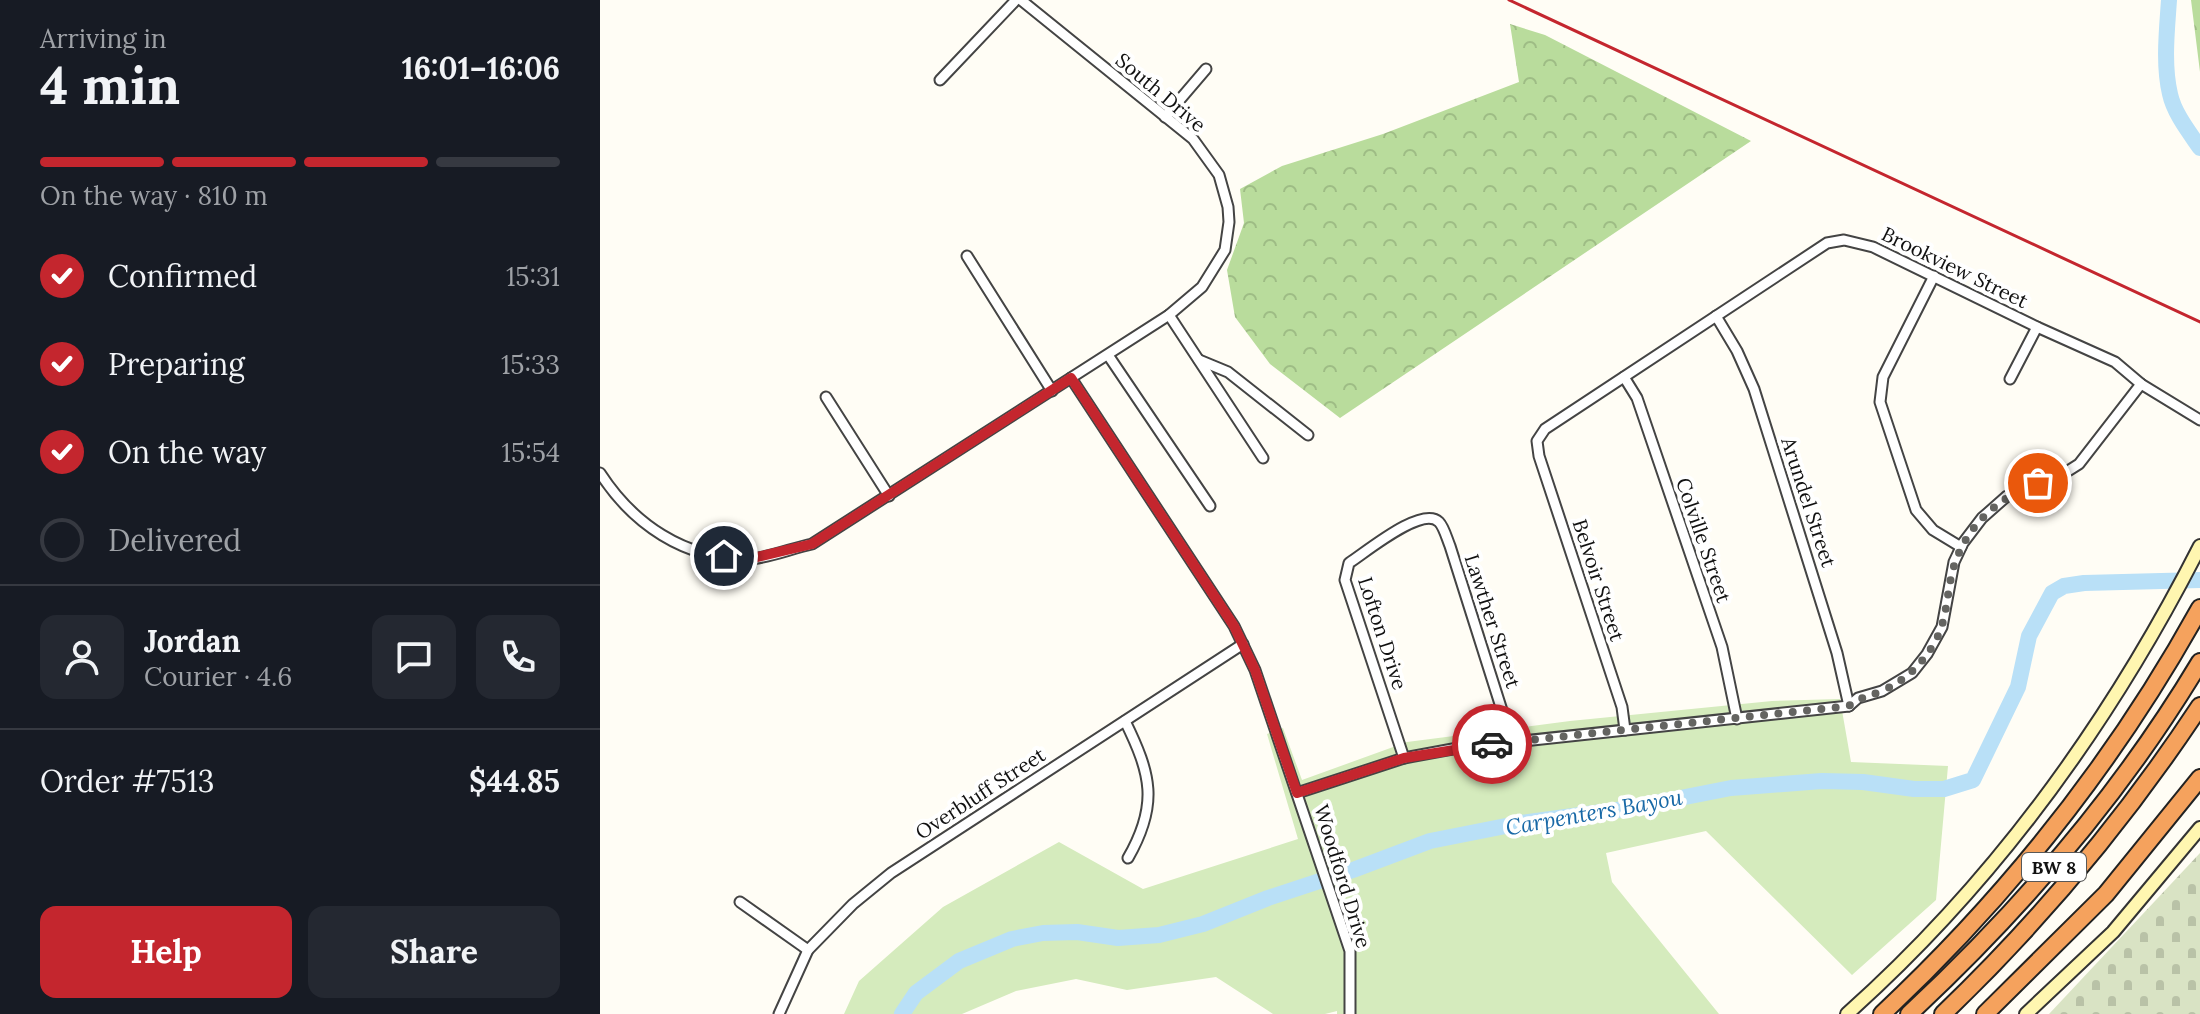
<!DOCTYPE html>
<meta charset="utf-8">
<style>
body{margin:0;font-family:Lora,serif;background:#242831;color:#f1f3f6;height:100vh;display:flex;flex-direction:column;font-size:30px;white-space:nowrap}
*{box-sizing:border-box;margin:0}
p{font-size:26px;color:#9ea1a6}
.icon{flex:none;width:44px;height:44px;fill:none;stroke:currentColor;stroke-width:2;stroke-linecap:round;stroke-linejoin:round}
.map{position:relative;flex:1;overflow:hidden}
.drawer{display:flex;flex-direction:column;background:#171b24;width:600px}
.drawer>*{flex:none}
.pin{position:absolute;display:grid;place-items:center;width:68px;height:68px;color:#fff;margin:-34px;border:4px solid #fff;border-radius:50%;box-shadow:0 2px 8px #0007}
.courier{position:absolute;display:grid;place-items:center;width:80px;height:80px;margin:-40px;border:6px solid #c4262e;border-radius:50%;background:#fff;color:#222;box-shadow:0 2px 10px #0007}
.overview em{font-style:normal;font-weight:800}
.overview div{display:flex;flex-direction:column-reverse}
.overview{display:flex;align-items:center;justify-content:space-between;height:136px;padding:0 40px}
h1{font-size:52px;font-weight:800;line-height:60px}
.bar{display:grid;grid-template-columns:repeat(4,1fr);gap:12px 8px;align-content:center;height:96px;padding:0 40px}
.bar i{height:10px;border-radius:6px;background:#363941}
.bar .active{background:#c4262e}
.bar p{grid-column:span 4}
.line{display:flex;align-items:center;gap:20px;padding:0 40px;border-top:2px solid #363941}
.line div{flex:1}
.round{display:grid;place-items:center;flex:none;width:84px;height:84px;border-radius:16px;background:#242831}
ol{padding:0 40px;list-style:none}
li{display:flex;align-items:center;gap:24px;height:88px}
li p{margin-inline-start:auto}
li .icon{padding:8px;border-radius:50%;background:#c4262e;color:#fff;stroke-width:4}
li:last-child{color:#9ea1a6}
li i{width:44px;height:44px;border:4px solid #363941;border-radius:50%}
.cta{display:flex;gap:16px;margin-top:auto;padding:16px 40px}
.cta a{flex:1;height:92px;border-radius:16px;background:#c4262e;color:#fff;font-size:32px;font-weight:800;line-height:92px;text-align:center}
.cta a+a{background:#242831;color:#f1f3f6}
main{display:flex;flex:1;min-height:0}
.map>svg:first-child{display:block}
.grass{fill:#d5ebbd}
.forest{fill:url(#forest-crowns)}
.cemetery{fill:url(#cemetery-stones)}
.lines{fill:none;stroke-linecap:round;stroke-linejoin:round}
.river{stroke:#b9e0f7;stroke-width:16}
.minor-casing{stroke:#444;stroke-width:13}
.secondary-casing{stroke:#333;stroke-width:16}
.motorway-casing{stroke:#222;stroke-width:20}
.minor{stroke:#fff;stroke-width:9}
.secondary{stroke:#fff6b0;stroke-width:12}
.motorway{stroke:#f5a25d;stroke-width:16}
.rail{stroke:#c4262e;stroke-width:3}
.done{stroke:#646461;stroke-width:8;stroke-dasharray:0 14.4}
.route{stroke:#c4262e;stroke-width:10}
.labels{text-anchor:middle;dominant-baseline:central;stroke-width:8;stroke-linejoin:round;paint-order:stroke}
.shield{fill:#fff;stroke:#585858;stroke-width:2}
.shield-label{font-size:18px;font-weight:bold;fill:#111}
.street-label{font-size:20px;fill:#111;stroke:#fff}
.water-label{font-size:22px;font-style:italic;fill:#1768a6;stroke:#fff}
</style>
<main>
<section class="drawer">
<div class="overview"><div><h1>4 min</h1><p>Arriving in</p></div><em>16:01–16:06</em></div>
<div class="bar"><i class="active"></i><i class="active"></i><i class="active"></i><i></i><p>On the way · 810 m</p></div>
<ol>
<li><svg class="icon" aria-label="check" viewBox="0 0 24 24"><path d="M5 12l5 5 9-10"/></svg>Confirmed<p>15:31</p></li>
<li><svg class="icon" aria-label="check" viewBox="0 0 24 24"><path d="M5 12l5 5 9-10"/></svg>Preparing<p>15:33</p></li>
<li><svg class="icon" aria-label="check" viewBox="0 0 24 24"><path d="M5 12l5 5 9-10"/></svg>On the way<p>15:54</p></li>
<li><i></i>Delivered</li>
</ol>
<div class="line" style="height:144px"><a class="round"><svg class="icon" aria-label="person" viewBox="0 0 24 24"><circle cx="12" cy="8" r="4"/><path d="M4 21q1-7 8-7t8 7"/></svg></a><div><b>Jordan</b><p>Courier · 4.6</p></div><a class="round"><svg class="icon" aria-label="chat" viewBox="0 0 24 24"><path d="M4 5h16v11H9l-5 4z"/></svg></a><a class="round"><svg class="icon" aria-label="phone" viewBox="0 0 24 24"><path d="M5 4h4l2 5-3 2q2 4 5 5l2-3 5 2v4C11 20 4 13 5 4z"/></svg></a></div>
<div class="line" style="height:104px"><div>Order #7513</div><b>$44.85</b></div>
<div class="cta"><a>Help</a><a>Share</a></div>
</section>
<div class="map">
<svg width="1600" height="1014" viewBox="0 0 1600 1014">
<defs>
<pattern id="forest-crowns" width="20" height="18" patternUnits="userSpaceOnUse" patternTransform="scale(2)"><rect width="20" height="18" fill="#b9dc9c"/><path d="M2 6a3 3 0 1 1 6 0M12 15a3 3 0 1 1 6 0" fill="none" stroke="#9ebc85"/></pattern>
<pattern id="cemetery-stones" width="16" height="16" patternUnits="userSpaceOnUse" patternTransform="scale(2)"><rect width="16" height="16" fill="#d9e3c4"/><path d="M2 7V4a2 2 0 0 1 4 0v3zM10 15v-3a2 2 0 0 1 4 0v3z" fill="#b9c2a7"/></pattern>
</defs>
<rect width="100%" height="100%" fill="#fffdf5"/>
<polygon class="grass" points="1240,699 1251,762 1348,766 1336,900 1252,975 1106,831 1006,853 1012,882 1119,1014 737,1014 737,1011 725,1014 673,1014 616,977 527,990 476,979 416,991 362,1014 244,1014 259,981 343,907 459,842 543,889 698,839 667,734 683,728 702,780 807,742 970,721 1172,701"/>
<g class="forest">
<polygon points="1591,0 1600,0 1600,72"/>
<polygon points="910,24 945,35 1151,141 740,418 670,364 635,317 627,270 644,223 640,189 682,166 783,134 919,82"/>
</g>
<polygon class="cemetery" points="1600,853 1600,1014 1449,1014"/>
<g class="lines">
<g class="river">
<path d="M1569,0C1567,30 1563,64 1570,94C1574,113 1589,132 1600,148"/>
<polyline points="302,1014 316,993 359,961 412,939 443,933 477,932 518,938 559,935 603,924 668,898 753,870 830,841 921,823 1024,809 1131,788 1222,781 1263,782 1314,789 1344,789 1373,780 1418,687 1429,636 1452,593 1464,586 1484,583 1600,580"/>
</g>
<defs>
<g id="minor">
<polyline points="340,80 416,0"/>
<polyline points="565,117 606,69"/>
<polyline points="367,256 452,391"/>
<polyline points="1334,276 1283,377 1280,402 1316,510 1333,530 1361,547"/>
<polyline points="569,315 663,458"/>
<polyline points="1116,316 1137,351 1154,389 1237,653 1249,706"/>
<polyline points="508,355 610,506"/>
<polyline points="599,360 628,372 708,435"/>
<polyline points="1024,377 1037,398 1122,647 1137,719"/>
<polyline points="471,378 634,626 655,670 750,951 750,1014"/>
<polyline points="1410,379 1437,327"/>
<polyline points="226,397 289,496"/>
<path d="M0,473C33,524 84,559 147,559C167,559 192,548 212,544L569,315L602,287L625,250L629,222L628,207L619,175L593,139L421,0"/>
<path d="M525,721C551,774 559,804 528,858"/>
<polyline points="1025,730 1022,707 939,456 937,441 945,429 1227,243 1244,240 1273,247 1437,327 1515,362 1541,384 1600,420"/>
<path d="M804,758L745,580L749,563C765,553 822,505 839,522C844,527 847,539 850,546L912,742"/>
<polyline points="697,793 804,758 858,748 1249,706 1258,698 1282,691 1312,673 1327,654 1342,627 1354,562 1363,543 1382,518 1407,496 1460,476 1479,464 1541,384"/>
<polyline points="140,902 208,950"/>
<polyline points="179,1014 208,950 253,904 291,873 643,644"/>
</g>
<g id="secondary">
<path d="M1247,1014C1394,883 1511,721 1600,546"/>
<polyline points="1426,1014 1513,932 1600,828"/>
</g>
<g id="motorway">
<path d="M1282,1014C1409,895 1516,760 1600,608"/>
<path d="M1309,1014C1422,909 1521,794 1600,662"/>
<path d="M1343,1014C1440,921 1526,818 1600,706"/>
<polyline points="1385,1014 1506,894 1600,778"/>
</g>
</defs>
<use href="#minor" class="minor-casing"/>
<use href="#secondary" class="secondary-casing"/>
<use href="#motorway" class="motorway-casing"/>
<use href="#minor" class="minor"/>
<use href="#secondary" class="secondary"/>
<use href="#motorway" class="motorway"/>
<polyline class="rail" points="909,0 1600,322"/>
</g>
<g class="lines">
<path class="done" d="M892,744L1249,706C1260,697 1270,696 1282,691C1304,681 1319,667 1332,647C1345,627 1346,605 1350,583C1358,534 1393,499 1438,483"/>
<polyline class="route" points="124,556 149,559 212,544 471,378 634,626 655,670 697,793 804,758 892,744"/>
</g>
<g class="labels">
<rect class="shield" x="1422" y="853" width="64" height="28" rx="6"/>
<g class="shield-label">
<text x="1454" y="867">BW 8</text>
</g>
<g class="street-label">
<text transform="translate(561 92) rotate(40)">South Drive</text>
<text transform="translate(1355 267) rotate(26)">Brookview Street</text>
<text transform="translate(1209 502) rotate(72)">Arundel Street</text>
<text transform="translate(1104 540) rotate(71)">Colville Street</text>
<text transform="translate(999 580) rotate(72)">Belvoir Street</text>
<text transform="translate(893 621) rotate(72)">Lawther Street</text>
<text transform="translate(783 633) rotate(72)">Lofton Drive</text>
<text transform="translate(380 793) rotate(-33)">Overbluff Street</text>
<text transform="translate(743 876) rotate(73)">Woodford Drive</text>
</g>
<g class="water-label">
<text transform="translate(994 812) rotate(-10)">Carpenters Bayou</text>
</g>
</g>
</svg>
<div class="pin" style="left:1438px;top:483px;background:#ea580c"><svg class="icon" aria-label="bag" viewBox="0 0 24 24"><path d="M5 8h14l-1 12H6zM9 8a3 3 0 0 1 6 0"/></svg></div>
<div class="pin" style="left:124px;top:556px;background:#1f2937"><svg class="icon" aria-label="home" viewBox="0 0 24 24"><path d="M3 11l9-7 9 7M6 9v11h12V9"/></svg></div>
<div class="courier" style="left:892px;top:744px"><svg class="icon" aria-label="car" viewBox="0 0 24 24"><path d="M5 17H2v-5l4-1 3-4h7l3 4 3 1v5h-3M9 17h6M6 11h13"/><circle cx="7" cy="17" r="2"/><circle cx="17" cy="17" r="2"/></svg></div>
</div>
</main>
